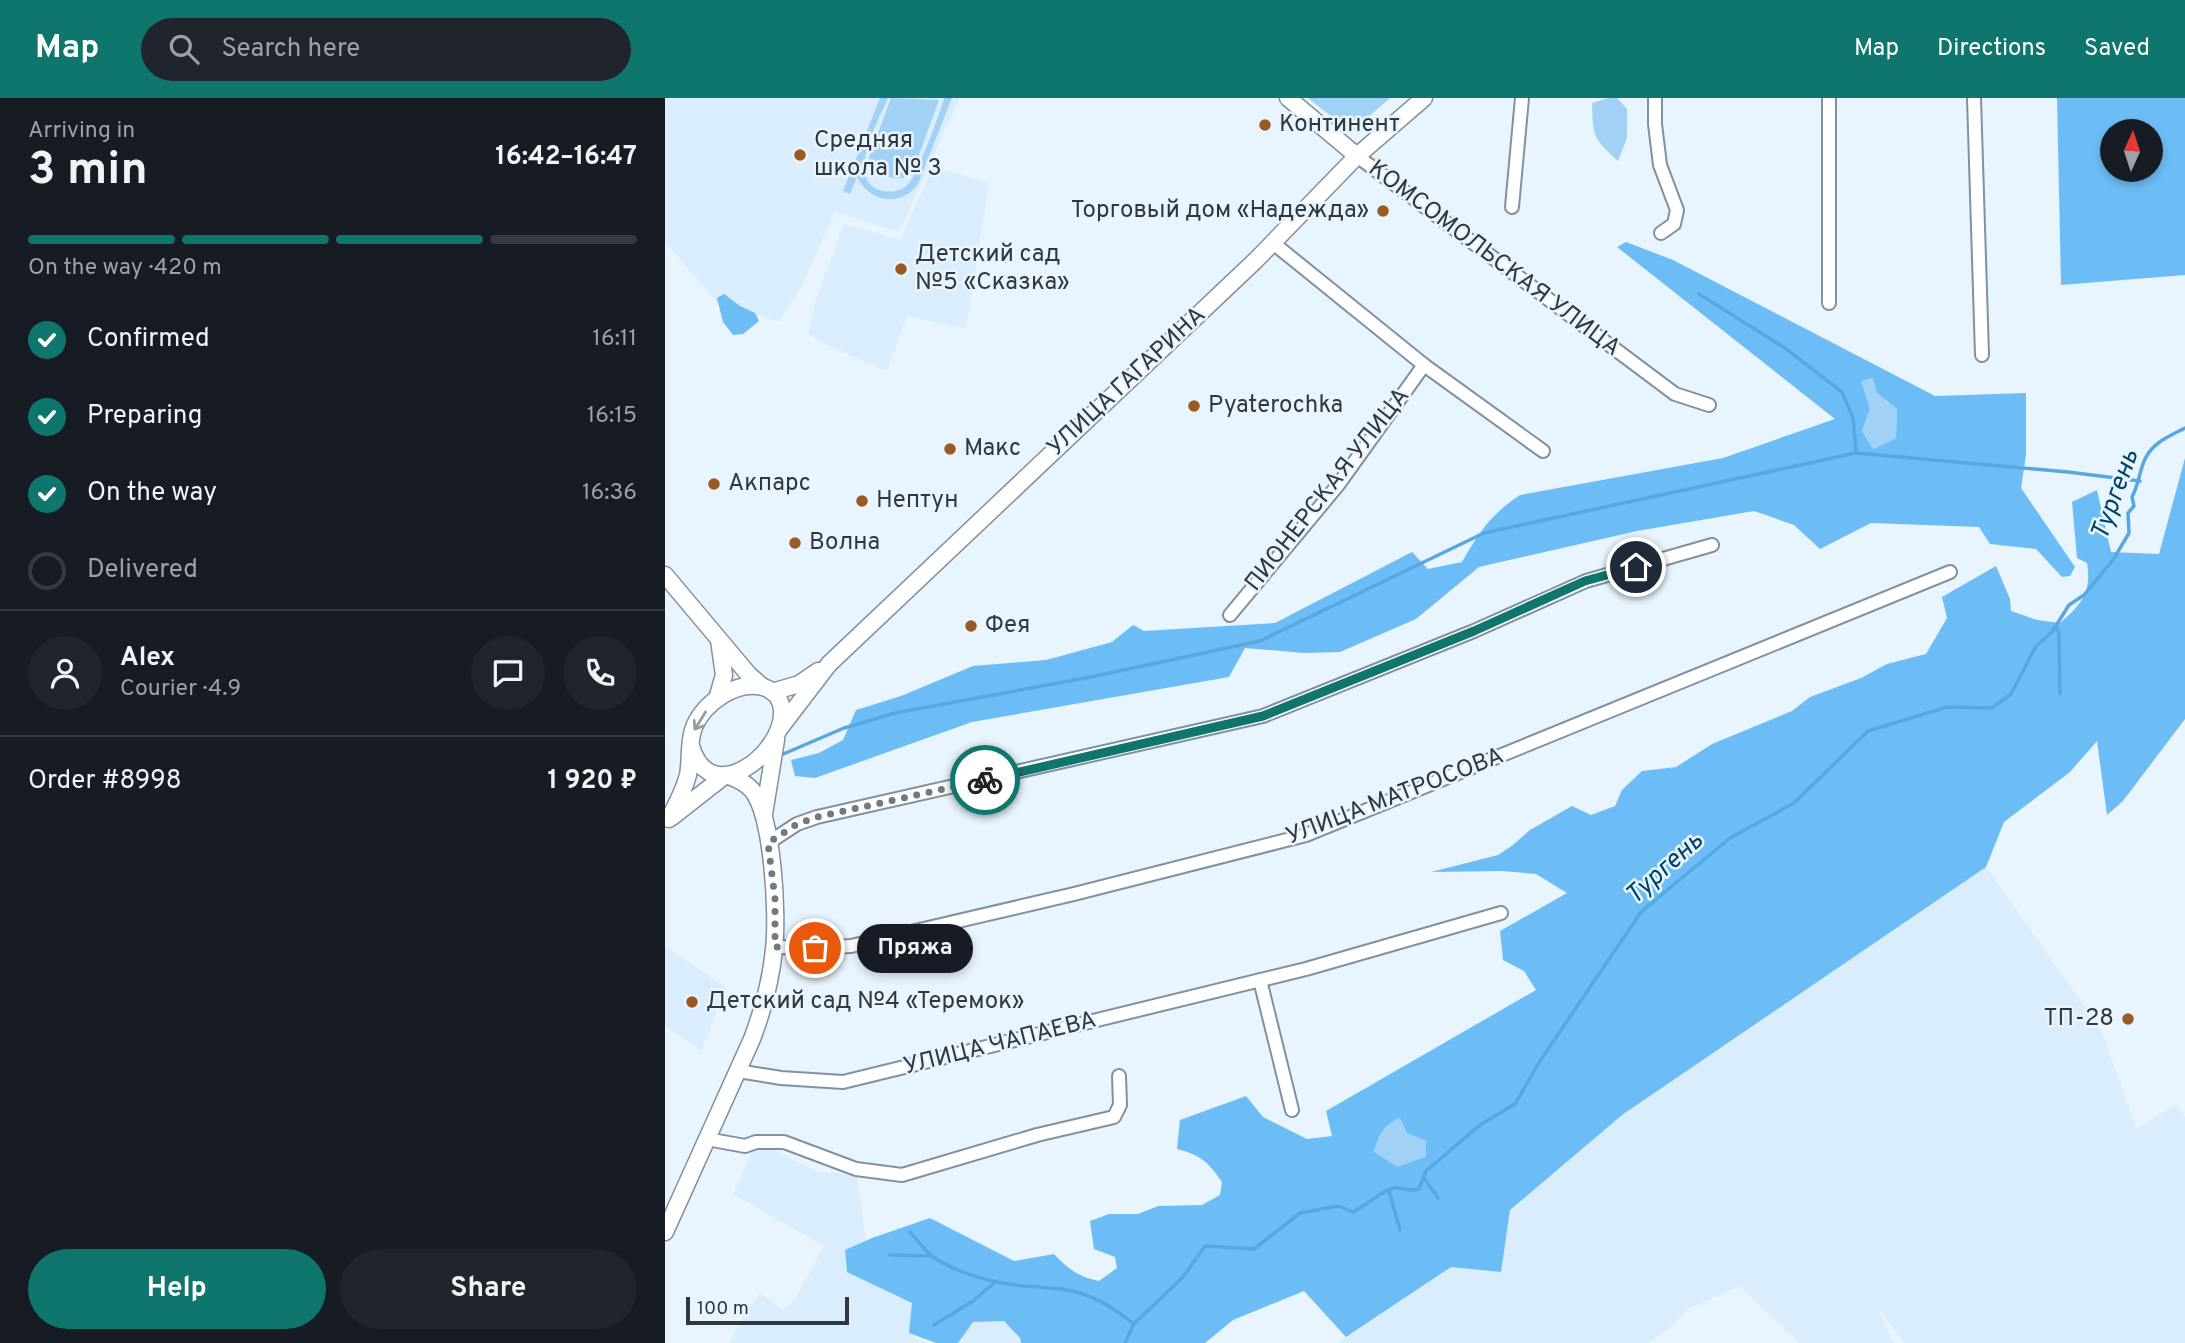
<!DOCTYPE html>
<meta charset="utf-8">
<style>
body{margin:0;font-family:Overpass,sans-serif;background:#20242c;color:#f1f3f6;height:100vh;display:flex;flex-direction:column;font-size:26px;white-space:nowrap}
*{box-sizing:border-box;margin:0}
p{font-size:23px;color:#9ea1a6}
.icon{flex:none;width:38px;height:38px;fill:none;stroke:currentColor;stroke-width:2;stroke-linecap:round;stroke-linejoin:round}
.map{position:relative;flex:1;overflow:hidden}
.details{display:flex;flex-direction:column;background:#171b24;width:665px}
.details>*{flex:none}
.needle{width:46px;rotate:3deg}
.fabs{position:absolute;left:1435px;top:21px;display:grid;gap:14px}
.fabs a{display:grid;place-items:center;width:63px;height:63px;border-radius:50%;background:#171b24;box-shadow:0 4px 10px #0003;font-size:35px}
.scale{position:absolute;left:21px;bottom:18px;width:163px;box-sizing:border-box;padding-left:7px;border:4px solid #30383e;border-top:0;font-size:19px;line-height:24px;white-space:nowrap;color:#30383e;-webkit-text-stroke:5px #e9f5fe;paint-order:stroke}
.pin{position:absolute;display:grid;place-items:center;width:60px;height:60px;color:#fff;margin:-30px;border:4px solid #fff;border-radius:50%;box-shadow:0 2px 7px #0007}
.courier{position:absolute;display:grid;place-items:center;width:70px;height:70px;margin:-35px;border:5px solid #0f766e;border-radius:50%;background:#fff;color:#222;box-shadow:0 2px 9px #0007}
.bubble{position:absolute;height:49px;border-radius:24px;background:#171b24;box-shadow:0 4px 10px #0003;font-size:23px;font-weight:700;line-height:49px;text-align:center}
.headline em{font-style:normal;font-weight:700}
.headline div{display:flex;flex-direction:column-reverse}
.headline{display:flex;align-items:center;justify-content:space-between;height:119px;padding:0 28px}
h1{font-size:46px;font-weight:700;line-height:52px}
.bar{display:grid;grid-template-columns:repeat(4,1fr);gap:10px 7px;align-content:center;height:84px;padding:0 28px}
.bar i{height:9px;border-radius:5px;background:#363941}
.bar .on{background:#0f766e}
.bar p{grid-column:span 4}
.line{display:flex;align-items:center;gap:18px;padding:0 28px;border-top:2px solid #363941}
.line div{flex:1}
.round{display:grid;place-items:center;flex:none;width:74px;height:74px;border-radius:37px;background:#20242c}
ol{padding:0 28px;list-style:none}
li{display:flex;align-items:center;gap:21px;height:77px}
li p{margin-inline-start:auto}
li .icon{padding:7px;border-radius:50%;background:#0f766e;color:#fff;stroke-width:4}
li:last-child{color:#9ea1a6}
li i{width:38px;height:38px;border:4px solid #363941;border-radius:50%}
.button{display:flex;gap:14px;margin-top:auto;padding:14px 28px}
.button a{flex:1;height:80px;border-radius:42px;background:#0f766e;color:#fff;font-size:28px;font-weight:700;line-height:80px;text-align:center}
.button a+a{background:#20242c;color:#f1f3f6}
header{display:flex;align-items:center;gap:42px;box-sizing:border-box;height:98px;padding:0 35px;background:#0f766e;color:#fff}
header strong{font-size:33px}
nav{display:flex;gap:38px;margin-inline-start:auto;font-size:24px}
.search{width:490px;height:63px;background:#20242c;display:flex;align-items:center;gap:18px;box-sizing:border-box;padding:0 24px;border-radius:38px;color:#9ea1a6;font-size:26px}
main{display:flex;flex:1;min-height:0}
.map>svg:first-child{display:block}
.built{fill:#d9edfd}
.green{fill:#a1d1f4}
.forest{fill:#6cbdf6;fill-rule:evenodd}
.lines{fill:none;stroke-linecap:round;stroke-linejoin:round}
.stream{stroke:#57a8e0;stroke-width:3.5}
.street-casing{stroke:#80919f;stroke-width:16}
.secondary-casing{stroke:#80919f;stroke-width:19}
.street{stroke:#fff;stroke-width:12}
.secondary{stroke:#fff;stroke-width:16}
.oneway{stroke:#989c9e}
.done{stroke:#717a81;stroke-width:7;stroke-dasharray:0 12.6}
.route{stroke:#0f766e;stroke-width:9}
.poi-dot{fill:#9a5a23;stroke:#e9f5fe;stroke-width:2.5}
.labels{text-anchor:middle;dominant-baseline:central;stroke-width:5;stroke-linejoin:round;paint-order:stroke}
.poi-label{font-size:24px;fill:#30383e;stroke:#e9f5fe;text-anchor:start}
.street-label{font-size:24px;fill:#30383e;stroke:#e9f5fe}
.water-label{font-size:26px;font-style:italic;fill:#004468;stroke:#e9f5fe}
</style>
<header>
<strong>Map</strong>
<div class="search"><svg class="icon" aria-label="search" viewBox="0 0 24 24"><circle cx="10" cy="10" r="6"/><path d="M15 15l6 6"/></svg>Search here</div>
<nav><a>Map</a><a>Directions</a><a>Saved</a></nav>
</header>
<main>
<section class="details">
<div class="headline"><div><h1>3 min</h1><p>Arriving in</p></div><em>16:42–16:47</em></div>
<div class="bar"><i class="on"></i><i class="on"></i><i class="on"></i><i></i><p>On the way · 420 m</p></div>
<ol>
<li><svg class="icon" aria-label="check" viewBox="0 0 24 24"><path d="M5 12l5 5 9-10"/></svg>Confirmed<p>16:11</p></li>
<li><svg class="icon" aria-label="check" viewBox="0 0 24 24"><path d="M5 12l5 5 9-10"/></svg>Preparing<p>16:15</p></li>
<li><svg class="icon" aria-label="check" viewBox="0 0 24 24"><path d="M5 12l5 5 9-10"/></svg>On the way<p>16:36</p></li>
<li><i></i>Delivered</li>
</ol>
<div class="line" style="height:126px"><a class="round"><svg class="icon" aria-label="person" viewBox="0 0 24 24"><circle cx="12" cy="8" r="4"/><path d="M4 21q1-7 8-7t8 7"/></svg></a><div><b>Alex</b><p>Courier · 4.9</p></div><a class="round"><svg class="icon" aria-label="chat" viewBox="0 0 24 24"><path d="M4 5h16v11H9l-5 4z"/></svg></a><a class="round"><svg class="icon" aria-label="phone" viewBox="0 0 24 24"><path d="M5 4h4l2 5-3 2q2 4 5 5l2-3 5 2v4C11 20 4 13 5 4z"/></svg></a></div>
<div class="line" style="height:91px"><div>Order #8998</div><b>1 920 ₽</b></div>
<div class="button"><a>Help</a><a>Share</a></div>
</section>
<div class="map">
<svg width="1520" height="1245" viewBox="0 0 1520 1245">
<rect width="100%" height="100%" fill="#e9f5fe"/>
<g class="built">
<polygon points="0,0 295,0 234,134 170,114 137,187 114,224 89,216 64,218 0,144"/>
<polygon points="268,69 324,85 301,231 242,218 222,273 162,247 143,236 151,201 179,126 235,142"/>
<polygon points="1321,769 1435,930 1472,1031 1511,1006 1520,1019 1520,1245 1239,1245 1210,1206 1229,1245 1134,1245 1075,1188 1025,1210 1003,1232 983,1245 673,1245 786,1169 836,1174 845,1112 957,1017"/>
<polygon points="0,848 60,889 37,953 0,929"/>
<polygon points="91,1044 151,1073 192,1078 201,1142 181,1153 180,1172 252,1205 248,1240 263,1245 65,1245 77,1220 95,1195 118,1212 131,1199 159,1148 68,1096"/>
<polygon points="339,1220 357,1245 293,1245 306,1221"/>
</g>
<g class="green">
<path d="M215,0H223C214,22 177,85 219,93C229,95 238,92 244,85C253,75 275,15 279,0H287L253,86C235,110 205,104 192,79L185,96L178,93Z"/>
<path d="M226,0L274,2L248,73C237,88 209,78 203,62Z"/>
<polygon points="643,0 725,0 686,34"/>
<path d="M943,0H952L962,11V40L953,63C928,40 928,39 927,5Z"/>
<polygon points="1209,280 1212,295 1232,311 1231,340 1208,351 1197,333 1205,311 1195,282"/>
<path d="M735,1020L743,1035L761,1043V1060L732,1070L709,1055C714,1038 718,1027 735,1020Z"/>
</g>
<g class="forest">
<path d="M1392,0H1520V177L1396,187ZM1447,33H1486V72H1447Z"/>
<path d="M961,144L1008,162L1270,298L1361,295V357L1356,390L1410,469L1405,478L1397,479L1371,451L1325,446L1314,429L1206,425L1155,451L1129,427L1089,413L972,433L814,469L751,521L675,554L640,555L580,550L564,579L307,624L150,680L130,678L126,662L154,655L178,642L191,612L236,598L308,568L381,562L447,544L468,527L479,533L610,525L747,454L763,471L797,464C814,434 826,416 855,397L1058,360L1170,321L952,149ZM1208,280L1212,295L1232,311L1231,340L1208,351L1197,333L1205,311L1196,283Z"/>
<polygon points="59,196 75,208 90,215 94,223 78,236 68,237 58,224 52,200"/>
<path d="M1520,360V621L1458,703L1442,717L1432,643L1405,674L1339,724L1321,769L957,1017L845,1112L836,1174L786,1169L681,1239L639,1193L568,1222L540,1245H356L355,1240L339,1223L308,1224L293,1245H271L244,1235L247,1205L182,1174L180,1152L207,1140L265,1120L349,1163L389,1156C403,1171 414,1179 434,1183L452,1170L450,1159L429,1151L425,1123L444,1116H473L493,1108L537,1107L555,1097L557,1084C543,1064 536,1057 512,1051L515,1022L581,998L598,1019L642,1041L667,1038L661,1013L871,892L859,873L838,862L835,833L902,795L871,776L837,773L766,774L833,757L848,747L865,732L907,708L926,717L950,708L957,692L977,673L1011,669L1047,646L1127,613L1145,599L1196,580L1222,566L1261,556L1282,520L1277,499L1331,468L1345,501L1346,513L1372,522L1395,525C1416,506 1427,495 1422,465L1412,460L1407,404L1432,392L1446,454L1494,456ZM735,1020L742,1035L761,1043V1059L732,1069L709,1054C714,1038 718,1027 735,1020Z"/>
</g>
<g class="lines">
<g class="stream">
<polyline points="1034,196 1120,250 1177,294 1188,320 1191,354"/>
<polyline points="1391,528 1394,536 1395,596"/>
<polyline points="116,657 179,630 230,615 426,579 595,543 819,435 1191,355 1403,374 1475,383"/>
<polyline points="759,1080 773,1100"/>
<polyline points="724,1093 735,1132"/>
<path d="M245,1134C252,1142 259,1152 267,1158C292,1176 329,1185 359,1188C379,1190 398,1189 418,1196C436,1202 454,1214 469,1226"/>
<polyline points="225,1157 267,1158"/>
<polyline points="269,1227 308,1203 330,1184"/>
<path d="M460,1245L469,1226L518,1179L540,1148L589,1151L635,1115L673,1108L688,1114C701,1108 719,1090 732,1090C742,1090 741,1094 754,1091L761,1073L815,1027L850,1006L873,966L976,814L1065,740L1129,705L1203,633L1282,609L1327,610L1346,596L1371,548L1387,534L1404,507L1419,497L1448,462L1464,435L1463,415L1469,408L1467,399C1474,386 1474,374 1480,361C1488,344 1505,338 1520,330"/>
</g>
<defs>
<g id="street">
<polyline points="990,0 990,26 995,67 1012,112 1009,126 996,135"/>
<polyline points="1309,0 1317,257"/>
<polyline points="692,58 1010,296 1044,307"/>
<polyline points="847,109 857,0"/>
<polyline points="608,145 759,267 878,353"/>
<polyline points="1164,205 1164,0"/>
<polyline points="565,517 673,387 759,267"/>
<polyline points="103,745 132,726 152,719 598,618 809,533 921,483 1047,447"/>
<polyline points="109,849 150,850 186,848 409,796 641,737 1285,474"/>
<polyline points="595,882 627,1012"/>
<polyline points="73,973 116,980 178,984 641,871 836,815"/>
<polyline points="42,1041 80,1048 91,1044 119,1044 191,1071 237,1077 372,1037 449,1019 455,1007 454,978"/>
</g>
<g id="secondary">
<polyline points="623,0 692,58"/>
<polyline points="0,477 84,577 98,589"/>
<polyline points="107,594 134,586 153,573"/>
<polyline points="52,601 59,577 54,542"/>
<polyline points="115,630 164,566 591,162 692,58 759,0"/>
<polyline points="99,716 111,642"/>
<polyline points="7,719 58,679"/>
<path d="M4,721C11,707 19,693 23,677C26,662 23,644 29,629C39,605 71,582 98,589C109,592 116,601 117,612C120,655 45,713 26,648"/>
<path d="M0,1134L87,941C98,912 106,882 109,851C113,817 108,718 87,692C81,685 72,681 64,678"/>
</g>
</defs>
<use href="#street" class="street-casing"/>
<use href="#secondary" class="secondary-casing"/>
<use href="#street" class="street"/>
<use href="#secondary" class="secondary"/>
</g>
<defs><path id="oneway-shaft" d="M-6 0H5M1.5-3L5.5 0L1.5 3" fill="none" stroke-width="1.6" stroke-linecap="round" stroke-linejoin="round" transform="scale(1.75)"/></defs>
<use class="oneway" href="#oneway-shaft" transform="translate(35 623) rotate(122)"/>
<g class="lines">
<polyline class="done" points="150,850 110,849 110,801 103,745 132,726 152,719 320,682"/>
<polyline class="route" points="320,682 598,618 809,533 920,483 971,469"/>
</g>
<g class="poi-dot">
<circle cx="600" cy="27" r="7"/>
<circle cx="135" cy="57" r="7"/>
<circle cx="718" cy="113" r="7"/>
<circle cx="236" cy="171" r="7"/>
<circle cx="529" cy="308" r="7"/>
<circle cx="285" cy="351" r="7"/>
<circle cx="49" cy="386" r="7"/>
<circle cx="197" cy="403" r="7"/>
<circle cx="130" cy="445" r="7"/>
<circle cx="306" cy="528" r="7"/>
<circle cx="27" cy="904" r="7"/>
<circle cx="1463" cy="921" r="7"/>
</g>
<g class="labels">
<g class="poi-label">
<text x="614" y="27">Континент</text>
<text x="149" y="43">Средняя<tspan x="149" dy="28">школа № 3</tspan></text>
<text x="704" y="113" text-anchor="end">Торговый дом «Надежда»</text>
<text x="250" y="157">Детский сад<tspan x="250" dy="28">№5 «Сказка»</tspan></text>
<text x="543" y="308">Pyaterochka</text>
<text x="299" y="351">Макс</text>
<text x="63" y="386">Акпарс</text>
<text x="211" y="403">Нептун</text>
<text x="144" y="445">Волна</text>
<text x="320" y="528">Фея</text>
<text x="41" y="904">Детский сад №4 «Теремок»</text>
<text x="1449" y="921" text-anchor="end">ТП-28</text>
</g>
<g class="street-label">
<text transform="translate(829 161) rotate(37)">КОМСОМОЛЬСКАЯ УЛИЦА</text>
<text transform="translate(462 284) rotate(-43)">УЛИЦА ГАГАРИНА</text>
<text transform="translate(663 392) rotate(-52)">ПИОНЕРСКАЯ УЛИЦА</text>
<text transform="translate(730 699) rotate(-21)">УЛИЦА МАТРОСОВА</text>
<text transform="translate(335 946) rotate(-14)">УЛИЦА ЧАПАЕВА</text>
</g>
<g class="water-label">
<text transform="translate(1451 397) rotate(-70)">Тургень</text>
<text transform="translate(1000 771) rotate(-42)">Тургень</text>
</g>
</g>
</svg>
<div class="fabs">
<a><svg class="needle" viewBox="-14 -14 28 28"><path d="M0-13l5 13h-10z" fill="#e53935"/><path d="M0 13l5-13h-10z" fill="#9ea1a6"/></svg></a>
</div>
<div class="scale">100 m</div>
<div class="pin" style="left:150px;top:850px;background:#ea580c"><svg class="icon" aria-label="bag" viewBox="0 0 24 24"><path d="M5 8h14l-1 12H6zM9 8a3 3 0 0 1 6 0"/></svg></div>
<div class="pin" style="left:971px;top:469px;background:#1f2937"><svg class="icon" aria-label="home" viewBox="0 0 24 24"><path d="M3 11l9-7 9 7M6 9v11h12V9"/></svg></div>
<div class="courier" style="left:320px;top:682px"><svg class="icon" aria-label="bike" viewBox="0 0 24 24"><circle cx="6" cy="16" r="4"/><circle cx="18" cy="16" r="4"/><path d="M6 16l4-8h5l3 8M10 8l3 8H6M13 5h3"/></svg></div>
<div class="bubble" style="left:192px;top:826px;width:116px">Пряжа</div>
</div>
</main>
